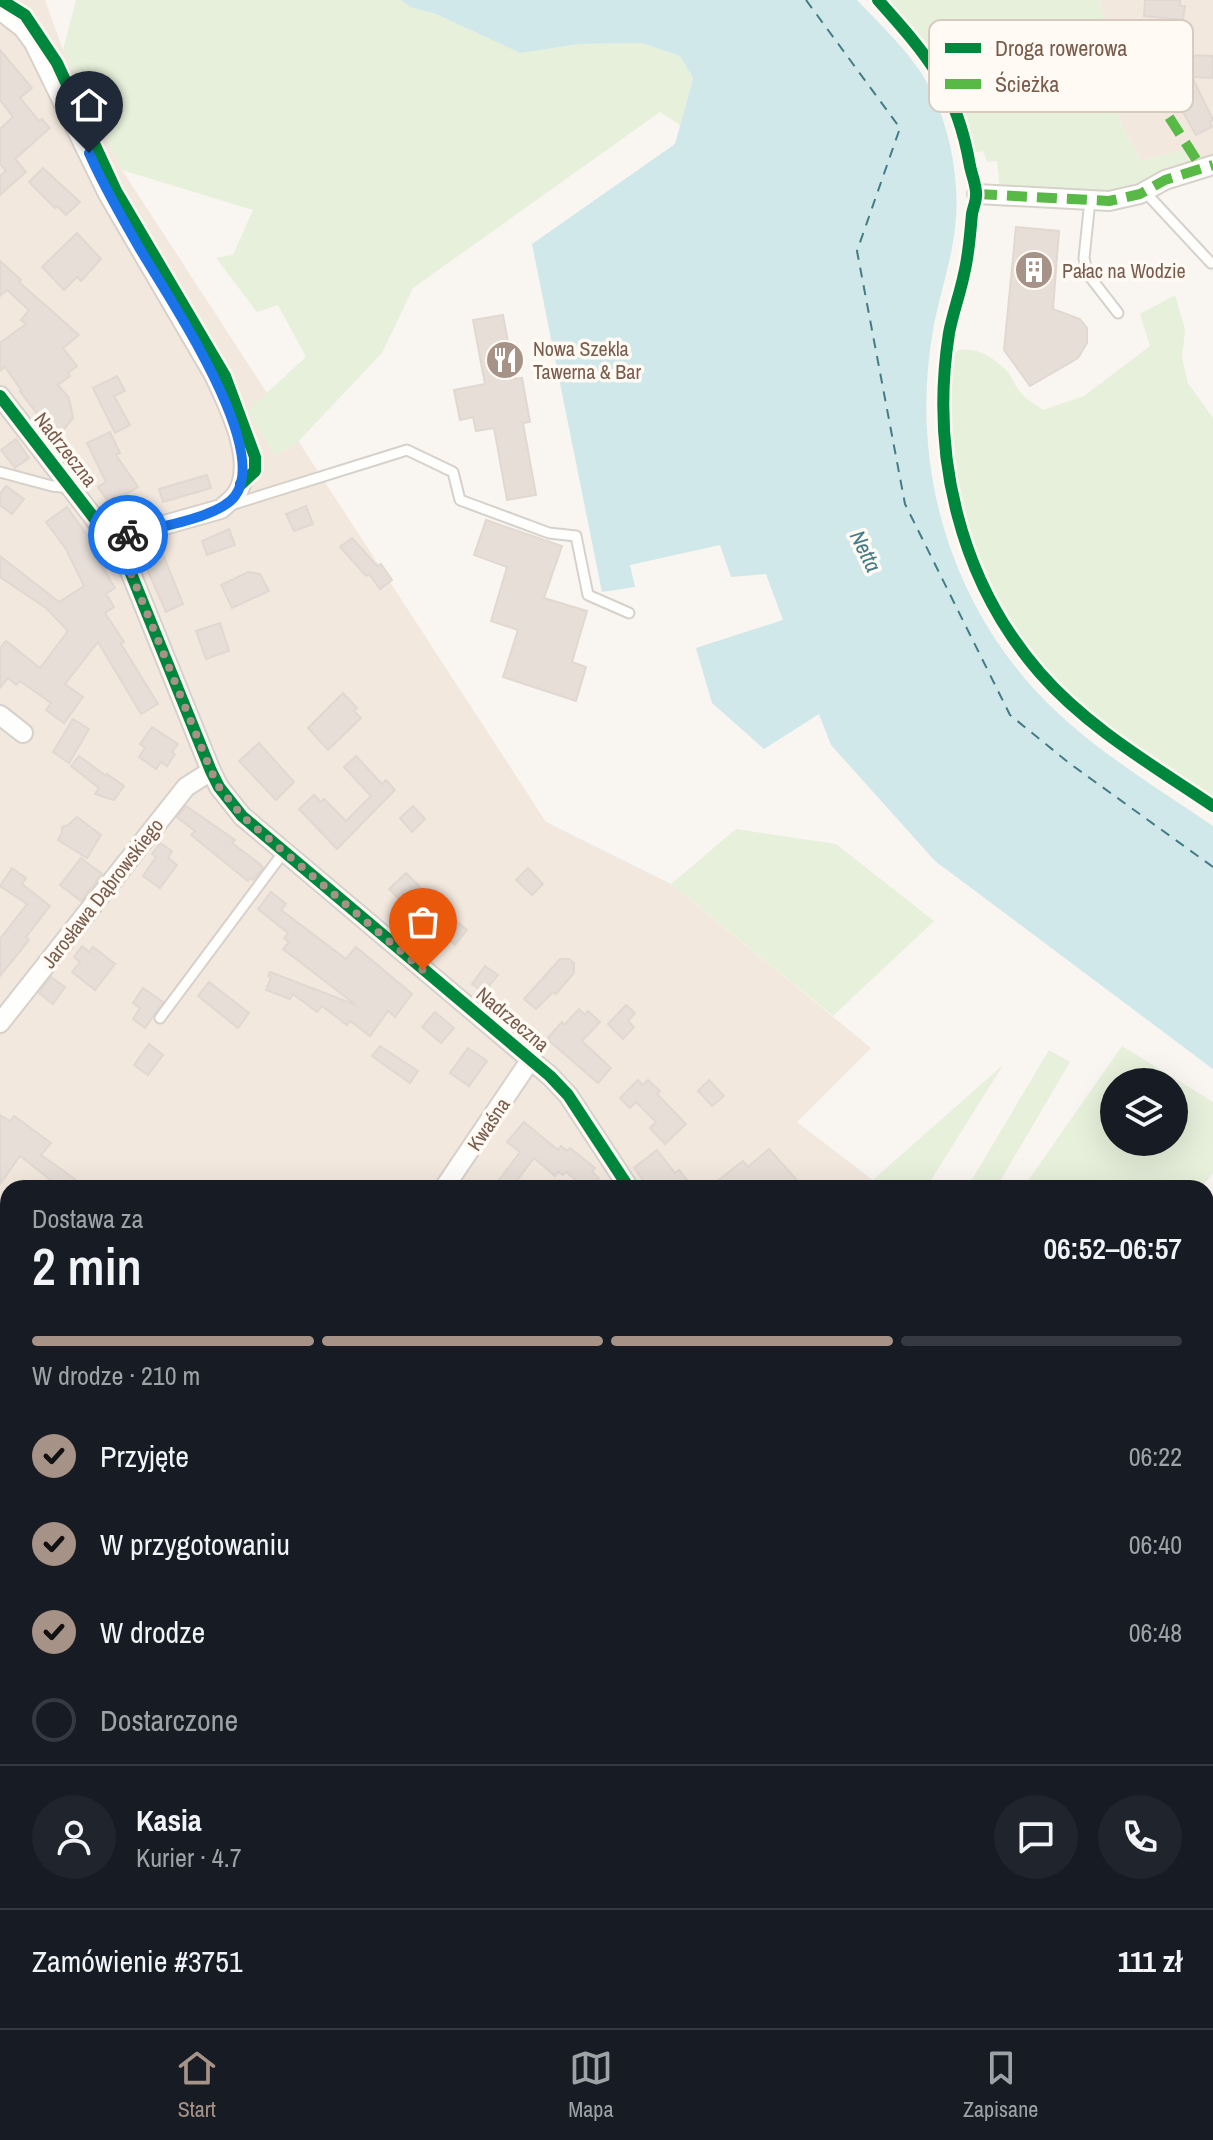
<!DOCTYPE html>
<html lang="pl">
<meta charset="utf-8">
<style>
body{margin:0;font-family:"Archivo Narrow",sans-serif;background:#20242c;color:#f1f3f6;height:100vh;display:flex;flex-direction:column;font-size:30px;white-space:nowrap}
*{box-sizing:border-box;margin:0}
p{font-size:26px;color:#9ea1a6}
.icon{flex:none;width:44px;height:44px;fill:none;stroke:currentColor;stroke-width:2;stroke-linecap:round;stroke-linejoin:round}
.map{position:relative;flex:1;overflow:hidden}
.drawer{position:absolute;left:0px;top:1180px;width:1214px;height:848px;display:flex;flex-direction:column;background:#171b24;border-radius:24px 24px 0 0;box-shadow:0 8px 32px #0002}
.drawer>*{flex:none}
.buttons{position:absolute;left:1100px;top:1068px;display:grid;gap:16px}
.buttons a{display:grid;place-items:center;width:88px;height:88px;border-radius:50%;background:#171b24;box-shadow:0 8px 32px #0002;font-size:40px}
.pin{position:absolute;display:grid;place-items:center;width:68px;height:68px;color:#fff;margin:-82px -34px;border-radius:50% 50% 50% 0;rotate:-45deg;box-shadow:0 0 8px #0007}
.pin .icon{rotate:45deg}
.courier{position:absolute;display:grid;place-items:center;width:80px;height:80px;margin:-40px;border:6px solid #1a73e8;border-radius:50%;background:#fff;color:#222;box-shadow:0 2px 10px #0007}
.summary em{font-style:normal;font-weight:600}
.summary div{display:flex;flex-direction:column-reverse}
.summary{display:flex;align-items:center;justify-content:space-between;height:136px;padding:0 32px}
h1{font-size:52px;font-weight:600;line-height:60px}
.bar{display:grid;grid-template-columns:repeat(4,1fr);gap:12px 8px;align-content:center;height:96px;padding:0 32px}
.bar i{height:10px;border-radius:6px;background:#363941}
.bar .current{background:#a69286}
.bar p{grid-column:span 4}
.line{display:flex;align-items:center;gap:20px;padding:0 32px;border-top:2px solid #363941}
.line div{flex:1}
.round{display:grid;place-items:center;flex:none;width:84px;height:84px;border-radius:42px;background:#20242c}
ol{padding:0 32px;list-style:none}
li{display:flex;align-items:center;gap:24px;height:88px}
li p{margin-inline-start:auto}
li .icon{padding:8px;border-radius:50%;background:#a69286;color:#111;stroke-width:4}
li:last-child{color:#9ea1a6}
li i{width:44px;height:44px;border:4px solid #363941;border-radius:50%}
.tab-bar{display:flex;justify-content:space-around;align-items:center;height:112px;border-top:2px solid #363941;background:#171b24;font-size:22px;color:#9ea1a6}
.tab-bar a{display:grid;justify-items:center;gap:4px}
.tab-bar .current{color:#a69286}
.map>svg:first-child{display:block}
.residential{fill:#f2e8de}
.green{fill:#e7f0db;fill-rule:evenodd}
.water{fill:#d0e8ea}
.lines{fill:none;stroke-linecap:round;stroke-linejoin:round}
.ferry{stroke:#437c86;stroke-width:2;stroke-dasharray:10 8;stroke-linecap:butt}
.building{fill:#e6ded7;stroke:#e2d8d2;stroke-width:2}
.service-casing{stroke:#d7d1cb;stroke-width:13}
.minor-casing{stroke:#d7d1cb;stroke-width:22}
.path{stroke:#dcd5d0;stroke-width:3;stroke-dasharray:2 6;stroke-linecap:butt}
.service{stroke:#fefefd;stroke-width:9}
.minor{stroke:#fefefd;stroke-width:18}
.quiet{stroke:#58b947;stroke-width:10;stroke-dasharray:20 10;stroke-linecap:butt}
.cycleway-casing{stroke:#fffaf3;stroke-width:17}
.cycleway{stroke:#00873e;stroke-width:12}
.done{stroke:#a69286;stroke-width:8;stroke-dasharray:0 14.4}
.route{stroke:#1a73e8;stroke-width:10}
.labels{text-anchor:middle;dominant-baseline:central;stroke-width:7;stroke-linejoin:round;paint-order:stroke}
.poi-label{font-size:20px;fill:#7a5c4d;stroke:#fffaf3;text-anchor:start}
.street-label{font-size:20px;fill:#7a5c4d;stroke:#fffaf3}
.water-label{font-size:22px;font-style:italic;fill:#437c86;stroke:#fffaf3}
.key{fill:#fffaf3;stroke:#d7cbc1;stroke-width:2}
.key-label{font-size:22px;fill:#7a5c4d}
</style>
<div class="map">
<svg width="1213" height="2028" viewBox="0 0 1213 2028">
<rect width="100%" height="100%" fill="#f9f5f0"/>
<g class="residential">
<polygon points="0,0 45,0 63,50 122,170 546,822 671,884 871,1048 797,1122 883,1188 8,1188 8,2020 1206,2020 1206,1417 1213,1421 1213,2028 0,2028"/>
<polygon points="1099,0 1213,0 1213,165 1196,164 1186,149 1141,161 1125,132 1116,110 1110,86 1112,47"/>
</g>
<g class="green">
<polygon points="76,0 401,0 410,7 436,14 520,53 580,44 642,43 680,56 693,78 680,125 660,112 413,288 382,353 294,446 275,456 247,411 306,357 278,305 257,312 216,258 233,255 253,210 122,170 63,50"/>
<path d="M878,0H1099L1112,47L1110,86L1116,110L1125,132L1141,161L1186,149L1196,164L1179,166L1166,172L1130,194L1000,190L997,161L987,162L983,151L968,154C960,124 952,93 935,66C919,42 897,21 878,0Z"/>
<path d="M1175,295L1185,330L1182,358L1188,383L1213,418V806C1168,775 1119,747 1078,711C1010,653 961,564 948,475C942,436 943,398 945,359C964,340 988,353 1005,369C1013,377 1015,388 1023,395C1028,401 1037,405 1043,410L1084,396L1150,346L1140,314Z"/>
<polygon points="736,829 836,844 934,921 833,1016 671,884"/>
<path d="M1122,1046L1213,1102V1173L1201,1188H1023ZM1114,1082H1174V1142H1114Z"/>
<polygon points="1049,1050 1070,1062 996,1188 967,1188"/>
<polygon points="1003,1065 926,1188 883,1188 873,1180"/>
<polygon points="0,1407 8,1412 8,1508 0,1521"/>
</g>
<path class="water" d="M401,0H857C884,29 916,57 933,94C953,139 962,193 953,242C948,272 938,301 933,330C911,456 944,584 1027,681C1078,741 1149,782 1213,826V1069L935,861L831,745L819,714L764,749L712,703L696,648L783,620L766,574L731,577L720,545L630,565L635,587L602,592L532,244L675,144L693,78L680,56L642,43L580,44L520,53L436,14L410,7Z"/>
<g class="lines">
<polyline class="ferry" points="806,0 900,128 857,251 905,504 1010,715 1069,763 1213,867"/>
</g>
<g class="building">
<polygon points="1145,0 1180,0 1180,6 1185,6 1183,20 1144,16"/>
<polygon points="0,50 32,88 20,98 39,121 42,119 50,128 15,159 26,172 0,195 0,176 6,171 0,164 0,129 13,117 0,100"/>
<polygon points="1150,54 1213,56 1213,78 1192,77 1213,120 1210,122 1212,127 1196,135"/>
<polygon points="43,168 80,202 66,215 57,206 55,208 29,182"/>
<polygon points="1016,227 1059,231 1053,309 1080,319 1087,328 1087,343 1078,358 1030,386 1004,350"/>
<polygon points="77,233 101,259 81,281 77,277 64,290 42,267"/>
<polygon points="0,261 21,280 19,282 79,335 63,348 77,366 68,373 70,376 58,385 69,398 73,418 56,439 20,391 21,390 5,367 0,371 0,343 26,324 21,320 29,310 7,290 0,296"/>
<polygon points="503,315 515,379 522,378 530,422 523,423 536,495 507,500 494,428 476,431 473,417 460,420 454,390 485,384 473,320"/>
<polygon points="117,376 125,391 114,396 130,425 115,433 93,388"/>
<polygon points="110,432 120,453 116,455 138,487 110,504 98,487 106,482 87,443"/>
<polygon points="16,439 29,458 15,468 1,450"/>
<polygon points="207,475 211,488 163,502 159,489"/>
<polygon points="6,486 24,499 12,514 0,505 0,494"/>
<polygon points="306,506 313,524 294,531 286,514"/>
<polygon points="67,507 92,542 94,541 102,556 97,558 115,588 106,594 114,607 105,613 124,642 121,644 158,704 141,714 98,642 65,684 83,697 64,723 46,710 51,703 20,681 16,685 8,678 0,688 0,648 6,641 40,668 68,631 46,608 0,577 0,556 59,602 84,586 66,549 46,522"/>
<polygon points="486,520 562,546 544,598 587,611 572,662 586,667 576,701 503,677 518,630 491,621 507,567 474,555"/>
<polygon points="229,529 235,545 207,555 202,541"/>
<polygon points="352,538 377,566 381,564 392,580 380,589 369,574 366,576 340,547"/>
<polygon points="158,542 183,604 166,612 139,551"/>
<polygon points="248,572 260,574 269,591 232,608 221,585"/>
<polygon points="220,623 229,651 206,659 196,631"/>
<polygon points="343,693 357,708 354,711 361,718 328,750 308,728"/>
<polygon points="73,719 89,729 69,763 53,752"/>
<polygon points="152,727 178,744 172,752 175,754 167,766 161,762 156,769 139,757 145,748 140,744"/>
<polygon points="259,743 294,782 276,800 239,761"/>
<polygon points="79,756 106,776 107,774 124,786 114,800 95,794 99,788 71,766"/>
<polygon points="356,756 382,784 386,780 395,790 337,849 299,809 314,795 321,802 324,799 346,821 371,796 344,767"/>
<polygon points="186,806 235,840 232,843 261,865 263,868 253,880 250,878 248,881 191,835 195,831 177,817"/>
<polygon points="413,806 425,819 412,832 400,818"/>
<polygon points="77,817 101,835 87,858 58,840 62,833 62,827 68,825"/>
<polygon points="160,843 172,851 168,858 177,865 160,888 143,876 156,857 152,854"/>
<polygon points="81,858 102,874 81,901 60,885"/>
<polygon points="12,868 26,878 22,884 50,906 26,937 29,940 0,976 0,939 27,904 0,886"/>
<polygon points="528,868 543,884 532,895 516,880"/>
<polygon points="406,873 422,889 405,905 389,889"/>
<polygon points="271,892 286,904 281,910 346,959 356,947 412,994 395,1017 388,1011 370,1036 350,1021 347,1025 322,1006 317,1012 293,994 290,999 266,990 271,978 268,976 270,972 356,1005 283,949 289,942 284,938 288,933 258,909"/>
<polygon points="451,917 467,930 455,945 439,931"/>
<polygon points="82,946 89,952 93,947 115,964 95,990 72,972 80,962 74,957"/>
<polygon points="560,959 569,959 574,963 574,973 556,994 553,992 536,1009 524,999"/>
<polygon points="485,966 498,975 484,992 472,984"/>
<polygon points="51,977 65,987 53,1004 39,993"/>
<polygon points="209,982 249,1013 238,1028 198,996"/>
<polygon points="143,988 163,1002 145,1028 133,1019 140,1008 133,1003"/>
<polygon points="626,1005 635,1013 628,1021 634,1027 623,1039 608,1024"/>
<polygon points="579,1009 585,1015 588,1011 600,1022 582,1041 611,1068 598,1083 547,1039 562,1022 564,1025"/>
<polygon points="435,1012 454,1028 441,1043 422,1027"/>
<polygon points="149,1044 163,1055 148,1075 134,1065"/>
<polygon points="380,1046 418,1071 410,1083 372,1056"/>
<polygon points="468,1048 487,1061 469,1086 450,1073"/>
<polygon points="638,1080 643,1085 648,1080 660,1091 657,1094 686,1124 665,1144 650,1128 656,1122 636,1102 630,1108 620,1098"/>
<polygon points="709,1080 724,1096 712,1106 698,1091"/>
<polygon points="0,1115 10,1121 14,1116 51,1143 41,1155 75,1179 68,1188 61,1188 20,1156 0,1184"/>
<polygon points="524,1122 558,1150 561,1146 567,1151 570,1148 595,1168 592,1172 599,1178 590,1188 585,1188 566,1172 563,1175 558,1172 555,1176 534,1158 511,1188 493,1188 520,1152 507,1142"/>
<polygon points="769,1149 804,1188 726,1188 719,1180 743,1161 748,1167"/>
<polygon points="657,1150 675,1173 679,1170 687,1180 676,1188 649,1188 634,1168"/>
</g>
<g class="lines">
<defs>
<g id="service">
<polyline points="1145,192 1211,263 1213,262"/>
<polyline points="1090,200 1084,258 1087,273 1118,313"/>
<polyline points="0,472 52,486 71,488"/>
<polyline points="231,505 407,450 453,472 460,500 549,533 576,536 588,595 629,613"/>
<polyline points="160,1018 283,853"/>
</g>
<g id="minor">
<path d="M0,10L23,28L34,43L108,194L214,375C228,405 259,465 235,496C231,501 225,505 221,509L111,540"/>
<polyline points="977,194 1109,201 1140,194 1165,180 1213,165"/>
<polyline points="0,396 111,540 130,571 211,771 219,787 242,816 550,1076 568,1095 629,1188"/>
<polyline points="0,715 23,733"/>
<polyline points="0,1023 186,787 211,771"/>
<polyline points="444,1188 531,1059"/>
<polyline points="0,1236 8,1241"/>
<polyline points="1206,1626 1213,1630"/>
<polyline points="0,1713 8,1719"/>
<polyline points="0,1844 8,1832"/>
<polyline points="0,1923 8,1928"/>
<polyline points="1206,1997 1213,1987"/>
<polyline points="155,2020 168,2028"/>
<polyline points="478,2020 489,2028"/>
<polyline points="657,2020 669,2028"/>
<polyline points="322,2028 328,2020"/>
<polyline points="558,2028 564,2020"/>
<polyline points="840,2028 845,2020"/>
<polyline points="1182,2028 1189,2020"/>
</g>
</defs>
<use href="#service" class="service-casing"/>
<use href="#minor" class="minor-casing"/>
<g class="path">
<polyline points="1206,1966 1213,1957"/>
<polyline points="632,2020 641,2026"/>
</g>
<use href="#service" class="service"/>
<use href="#minor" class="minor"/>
<g class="quiet">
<polyline points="1153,92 1201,167"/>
<polyline points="977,194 1109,201 1140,194 1165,180 1213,165"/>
<polyline points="801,2021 801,2020"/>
</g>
<defs>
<g id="cycleway">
<polyline points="1,0 25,15 57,63 116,191 225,376 255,457 255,471 241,484"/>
<path d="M878,0C928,56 957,89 970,166C972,176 977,187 976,196C976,202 973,208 972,214C970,234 969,254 964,274C960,294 953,312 949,333C930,453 959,580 1040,673C1088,728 1154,766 1213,806"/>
<polyline points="0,396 111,540 130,571 211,771 219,787 242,816 550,1076 568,1095 629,1188"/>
</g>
</defs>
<use href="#cycleway" class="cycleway-casing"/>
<use href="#cycleway" class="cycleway"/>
</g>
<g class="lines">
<polyline class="done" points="128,535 111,540 130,571 211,771 219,787 242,816 423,970"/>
<path class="route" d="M89,153C103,185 120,214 137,244C164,291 272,447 235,496C219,518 155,527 128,535"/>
</g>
<defs>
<symbol id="building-disc" viewBox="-11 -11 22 22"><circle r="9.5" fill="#a69286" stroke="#fffaf3"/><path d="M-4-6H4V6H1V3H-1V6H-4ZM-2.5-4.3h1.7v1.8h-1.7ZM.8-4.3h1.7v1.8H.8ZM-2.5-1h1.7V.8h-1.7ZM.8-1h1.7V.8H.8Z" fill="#fff"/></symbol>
<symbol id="restaurant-disc" viewBox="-11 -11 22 22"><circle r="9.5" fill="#a69286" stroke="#fffaf3"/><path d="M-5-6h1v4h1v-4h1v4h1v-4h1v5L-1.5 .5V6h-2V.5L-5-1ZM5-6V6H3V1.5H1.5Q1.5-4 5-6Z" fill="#fff"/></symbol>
</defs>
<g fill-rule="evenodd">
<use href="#building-disc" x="1012" y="248" width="44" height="44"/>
<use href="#restaurant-disc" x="483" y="338" width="44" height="44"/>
</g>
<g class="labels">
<g class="poi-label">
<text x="1062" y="270">Pałac na Wodzie</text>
<text x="533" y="348">Nowa Szekla<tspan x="533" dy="23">Tawerna &amp; Bar</tspan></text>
</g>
<g class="street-label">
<text transform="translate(66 449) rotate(52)">Nadrzeczna</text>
<text transform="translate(102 893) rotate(-52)">Jarosława Dąbrowskiego</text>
<text transform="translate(513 1019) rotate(40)">Nadrzeczna</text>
<text transform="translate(488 1124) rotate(-56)">Kwaśna</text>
</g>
<g class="water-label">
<text transform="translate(866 551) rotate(64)">Netta</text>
</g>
</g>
<rect x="929" y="20" width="264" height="92" rx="12" class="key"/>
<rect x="945" y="43" width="36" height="10" fill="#00873e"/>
<rect x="945" y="79" width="36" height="10" fill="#58b947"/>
<g class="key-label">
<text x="995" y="56">Droga rowerowa</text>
<text x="995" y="92">Ścieżka</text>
</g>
</svg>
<div class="buttons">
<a><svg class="icon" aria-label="layers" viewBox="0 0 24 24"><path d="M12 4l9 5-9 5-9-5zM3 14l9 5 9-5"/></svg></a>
</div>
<div class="pin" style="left:423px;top:970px;background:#ea580c"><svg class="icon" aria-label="bag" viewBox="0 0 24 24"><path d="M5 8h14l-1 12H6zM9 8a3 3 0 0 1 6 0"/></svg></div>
<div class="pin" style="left:89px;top:153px;background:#1f2937"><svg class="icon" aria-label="home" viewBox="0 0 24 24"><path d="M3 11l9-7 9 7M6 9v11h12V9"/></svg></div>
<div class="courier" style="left:128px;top:535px"><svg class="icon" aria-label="bike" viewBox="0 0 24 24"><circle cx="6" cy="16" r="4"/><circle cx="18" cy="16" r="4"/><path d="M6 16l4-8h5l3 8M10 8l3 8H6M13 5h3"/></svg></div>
<section class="drawer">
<div class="summary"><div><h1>2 min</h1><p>Dostawa za</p></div><em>06:52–06:57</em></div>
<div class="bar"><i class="current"></i><i class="current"></i><i class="current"></i><i></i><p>W drodze · 210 m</p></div>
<ol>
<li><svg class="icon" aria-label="check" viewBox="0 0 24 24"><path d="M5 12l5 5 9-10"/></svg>Przyjęte<p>06:22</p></li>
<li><svg class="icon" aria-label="check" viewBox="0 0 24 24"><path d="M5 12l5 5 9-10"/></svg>W przygotowaniu<p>06:40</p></li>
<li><svg class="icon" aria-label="check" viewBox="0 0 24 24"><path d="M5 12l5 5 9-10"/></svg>W drodze<p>06:48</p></li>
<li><i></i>Dostarczone</li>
</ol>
<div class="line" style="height:144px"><a class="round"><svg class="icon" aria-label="person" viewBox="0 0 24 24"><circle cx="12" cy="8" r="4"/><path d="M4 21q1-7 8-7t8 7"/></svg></a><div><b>Kasia</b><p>Kurier · 4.7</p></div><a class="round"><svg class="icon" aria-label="chat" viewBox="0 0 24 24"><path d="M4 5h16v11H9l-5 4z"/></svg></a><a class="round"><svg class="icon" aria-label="phone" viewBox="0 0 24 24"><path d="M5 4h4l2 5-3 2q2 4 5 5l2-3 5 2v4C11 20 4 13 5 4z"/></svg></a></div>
<div class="line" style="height:104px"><div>Zamówienie #3751</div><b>111 zł</b></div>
</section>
</div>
<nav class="tab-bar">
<a class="current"><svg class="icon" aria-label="home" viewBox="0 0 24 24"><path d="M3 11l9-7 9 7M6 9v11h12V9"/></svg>Start</a>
<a><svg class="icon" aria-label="map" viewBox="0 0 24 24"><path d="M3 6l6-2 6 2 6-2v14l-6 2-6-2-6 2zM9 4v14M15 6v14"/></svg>Mapa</a>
<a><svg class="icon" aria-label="saved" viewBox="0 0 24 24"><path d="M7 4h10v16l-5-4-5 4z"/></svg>Zapisane</a>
</nav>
